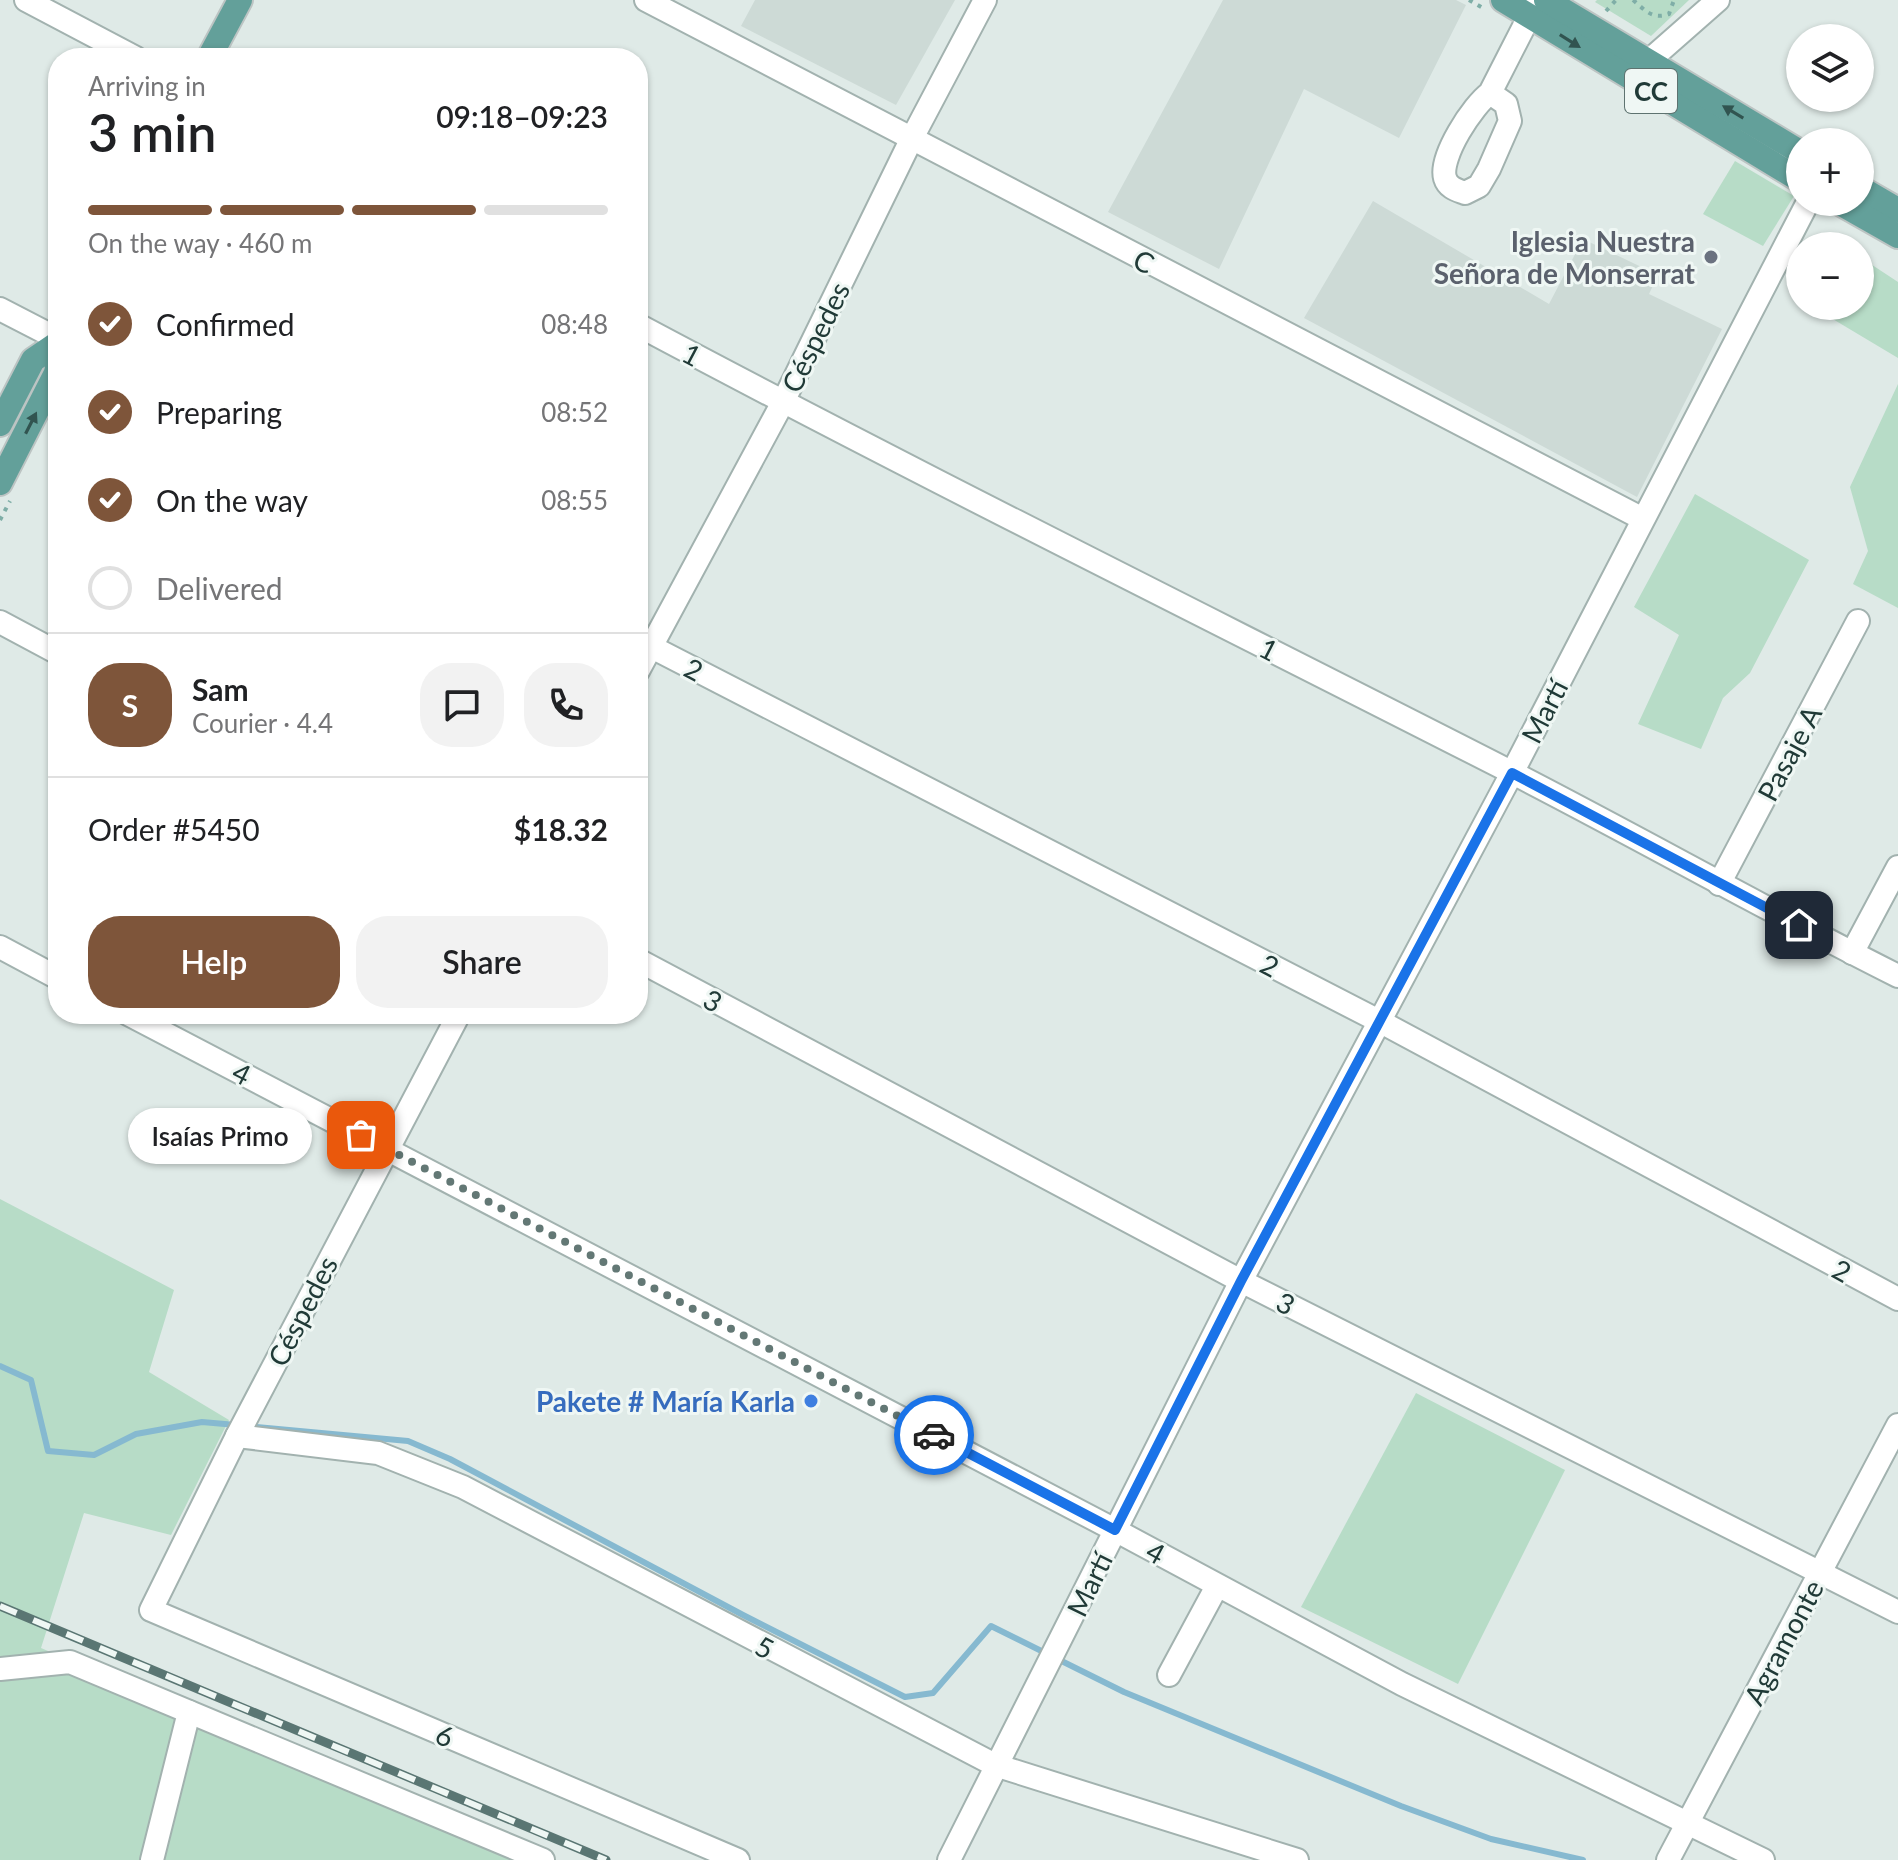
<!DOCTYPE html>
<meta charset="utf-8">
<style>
body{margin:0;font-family:Lato,sans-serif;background:#f2f2f2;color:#202124;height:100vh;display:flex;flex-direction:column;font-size:30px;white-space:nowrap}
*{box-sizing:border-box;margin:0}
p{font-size:26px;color:#757577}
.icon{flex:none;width:44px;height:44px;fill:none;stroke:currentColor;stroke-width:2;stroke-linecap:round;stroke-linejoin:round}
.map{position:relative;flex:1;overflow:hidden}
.drawer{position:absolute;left:48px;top:48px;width:600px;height:976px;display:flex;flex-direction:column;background:#fff;border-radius:32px;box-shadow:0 2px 6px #0004}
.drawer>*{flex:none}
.fabs{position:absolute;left:1786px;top:24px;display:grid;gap:16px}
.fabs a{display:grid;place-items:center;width:88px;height:88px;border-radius:50%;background:#fff;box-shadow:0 2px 6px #0004;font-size:40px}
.pin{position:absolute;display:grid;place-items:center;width:68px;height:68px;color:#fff;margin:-34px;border-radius:16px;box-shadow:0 4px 12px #0006}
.courier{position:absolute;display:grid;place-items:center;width:80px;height:80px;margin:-40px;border:6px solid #1a73e8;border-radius:50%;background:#fff;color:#222;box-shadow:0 2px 10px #0007}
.bubble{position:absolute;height:56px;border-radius:28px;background:#fff;box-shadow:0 2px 6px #0004;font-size:26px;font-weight:600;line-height:56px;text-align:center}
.headline em{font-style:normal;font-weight:600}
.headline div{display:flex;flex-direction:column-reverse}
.headline{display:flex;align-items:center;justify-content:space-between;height:136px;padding:0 40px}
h1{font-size:52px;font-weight:600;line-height:60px}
.bar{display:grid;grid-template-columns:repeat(4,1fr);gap:12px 8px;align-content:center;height:96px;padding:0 40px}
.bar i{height:10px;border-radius:6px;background:#e0e0e0}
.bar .active{background:#7e553a}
.bar p{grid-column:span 4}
.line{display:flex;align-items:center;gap:20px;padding:0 40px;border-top:2px solid #e0e0e0}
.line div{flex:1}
.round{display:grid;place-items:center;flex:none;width:84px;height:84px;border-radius:32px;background:#f2f2f2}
ol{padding:0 40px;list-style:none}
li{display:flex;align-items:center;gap:24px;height:88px}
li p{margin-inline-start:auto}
li .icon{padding:8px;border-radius:50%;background:#7e553a;color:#fff;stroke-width:4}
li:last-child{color:#757577}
li i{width:44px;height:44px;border:4px solid #e0e0e0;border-radius:50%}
.primary-button{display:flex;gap:16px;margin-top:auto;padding:16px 40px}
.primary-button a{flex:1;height:92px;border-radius:32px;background:#7e553a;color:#fff;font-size:32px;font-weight:600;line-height:92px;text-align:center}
.primary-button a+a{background:#f2f2f2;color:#202124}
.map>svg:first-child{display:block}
.built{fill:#cddad6}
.green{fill:#b7dcc7}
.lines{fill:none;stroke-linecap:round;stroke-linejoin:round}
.stream{stroke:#86b9d0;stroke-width:6}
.minor-casing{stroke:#a2b2af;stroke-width:26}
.major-casing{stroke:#bcc4c3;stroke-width:28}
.path{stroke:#7faea7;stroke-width:4;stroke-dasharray:4 6;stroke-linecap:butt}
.minor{stroke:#fff;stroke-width:22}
.major{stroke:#63a09a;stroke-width:24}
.rail-casing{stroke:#5a7673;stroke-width:9}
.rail{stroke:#eff7f4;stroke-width:6;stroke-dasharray:18;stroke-linecap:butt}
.oneway{fill:#315450}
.done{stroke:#637875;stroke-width:8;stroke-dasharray:0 14.4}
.route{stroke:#1a73e8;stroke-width:10}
.worship-dot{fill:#6b7280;stroke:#eff7f4;stroke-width:3}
.shop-dot{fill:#3f7fe0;stroke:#eff7f4;stroke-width:3}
.labels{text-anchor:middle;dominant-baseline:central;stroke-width:6;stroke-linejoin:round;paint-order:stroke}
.shield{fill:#eff7f4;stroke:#5e7370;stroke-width:2}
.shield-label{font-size:26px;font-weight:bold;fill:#203a37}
.worship-label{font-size:28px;font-weight:bold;fill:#5b616d;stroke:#eff7f4;text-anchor:end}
.street-label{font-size:28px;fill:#203a37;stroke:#eff7f4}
.shop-label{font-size:28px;font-weight:bold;fill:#366cbe;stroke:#eff7f4;text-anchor:end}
</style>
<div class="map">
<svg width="1898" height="1860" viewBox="0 0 1898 1860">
<rect width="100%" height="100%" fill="#dfeae7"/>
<g class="built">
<polygon points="755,0 955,0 896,105 741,26"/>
<polygon points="1223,0 1456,0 1466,5 1399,138 1304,89 1219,269 1108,212"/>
<polygon points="1373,201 1549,304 1583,239 1658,275 1649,294 1722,329 1637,497 1304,318"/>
</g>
<g class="green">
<polygon points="1597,0 1689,0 1651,36 1595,2"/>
<polygon points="1735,161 1794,196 1763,246 1703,214"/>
<polygon points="1860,257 1898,282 1898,358 1816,309 1817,306 1860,306"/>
<polygon points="1898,384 1898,608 1853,584 1868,551 1850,487"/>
<polygon points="1695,494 1809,560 1750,673 1723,698 1701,749 1638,724 1679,635 1634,607"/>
<polygon points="0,1199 174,1290 149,1372 229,1420 171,1535 84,1513 41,1648 539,1860 0,1860"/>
<polygon points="1416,1393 1565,1470 1458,1684 1301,1607"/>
</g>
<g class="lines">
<g class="stream">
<polyline points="0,1366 31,1380 48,1451 94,1455 136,1434 202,1422 236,1425"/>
<polyline points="247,1426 408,1441 450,1459 743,1615 905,1697 933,1693 991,1626 1124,1692 1401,1806 1491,1839 1583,1860"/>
</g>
<defs>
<g id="minor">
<polyline points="26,0 136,58"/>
<polyline points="646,0 1643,519"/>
<polyline points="1635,73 1718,0"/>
<path d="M1490,93L1506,104L1510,121L1489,169L1479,186L1465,193C1457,190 1448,188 1445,178C1439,157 1473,105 1490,93L1537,1"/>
<polyline points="0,309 58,339"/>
<path d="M638,325C925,478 1217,622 1507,770C1638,837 1766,910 1898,976"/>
<polyline points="0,622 58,653"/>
<polyline points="638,640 1379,1021 1898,1299"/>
<polyline points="638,671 783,402 911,140 985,0"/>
<polyline points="1719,884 1858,621"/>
<polyline points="0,947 58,978"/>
<polyline points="1852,953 1898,867"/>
<polyline points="638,960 1241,1281 1898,1612"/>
<polyline points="128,1014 1115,1530 1402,1684 1763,1860"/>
<polyline points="459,1014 238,1434 151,1610 738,1860"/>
<polyline points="237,1436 378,1453 463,1487 995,1765 1297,1860"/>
<polyline points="0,1669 70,1662 543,1860"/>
<polyline points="1169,1675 1217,1586"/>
<polyline points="152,1860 189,1712"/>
<polyline points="949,1860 1241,1281 1512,773 1808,202"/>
<polyline points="1668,1860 1898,1425"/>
</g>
<g id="major">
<polyline points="1503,0 1800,180"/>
<polyline points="1546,0 1800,152"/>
<polyline points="209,58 240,0"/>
<polyline points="1860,188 1898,210"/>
<polyline points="1838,202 1898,236"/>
<polyline points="0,424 33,360 58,343"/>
<polyline points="0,483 56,373 58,362"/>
</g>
</defs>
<use href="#minor" class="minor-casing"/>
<use href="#major" class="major-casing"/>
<g class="path">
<polyline points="1469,0 1483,8"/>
<path d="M1633,0C1645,10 1652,20 1669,14L1674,0"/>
<polyline points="1606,11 1616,0"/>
<polyline points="1815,135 1826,142"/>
<polyline points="1860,162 1868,167"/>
<polyline points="0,520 10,501"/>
</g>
<use href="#minor" class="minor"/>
<use href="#major" class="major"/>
<defs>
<polyline id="rail" points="0,1606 606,1860"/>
</defs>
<use href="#rail" class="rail-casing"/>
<use href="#rail" class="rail"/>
</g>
<defs><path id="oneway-solid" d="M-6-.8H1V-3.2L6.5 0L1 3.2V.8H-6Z" transform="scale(2)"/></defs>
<g class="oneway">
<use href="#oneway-solid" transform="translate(1570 41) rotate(32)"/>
<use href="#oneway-solid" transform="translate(1733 112) rotate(-149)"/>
<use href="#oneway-solid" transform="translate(31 423) rotate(-63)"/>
</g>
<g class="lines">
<polyline class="done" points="361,1135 934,1435"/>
<polyline class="route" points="934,1435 1115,1530 1241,1281 1512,773 1799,925"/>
</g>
<circle class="worship-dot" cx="1711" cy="257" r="8"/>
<circle class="shop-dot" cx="811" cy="1401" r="8"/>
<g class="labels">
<rect class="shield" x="1625" y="69" width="52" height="44" rx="6"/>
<g class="shield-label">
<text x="1651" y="91">CC</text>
</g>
<g class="worship-label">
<text x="1695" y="241">Iglesia Nuestra<tspan x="1695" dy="32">Señora de Monserrat</tspan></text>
</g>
<g class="street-label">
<text transform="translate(1144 261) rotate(27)">C</text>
<text transform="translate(815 337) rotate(-64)">Céspedes</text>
<text transform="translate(692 354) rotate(28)">1</text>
<text transform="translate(1269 649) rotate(27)">1</text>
<text transform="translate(694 669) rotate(27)">2</text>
<text transform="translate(1544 711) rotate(-63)">Martí</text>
<text transform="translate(1789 753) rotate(-62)">Pasaje A</text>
<text transform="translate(1270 965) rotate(27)">2</text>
<text transform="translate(713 1000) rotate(28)">3</text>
<text transform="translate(242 1073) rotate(27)">4</text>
<text transform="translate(1842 1270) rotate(28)">2</text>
<text transform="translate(1286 1303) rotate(27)">3</text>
<text transform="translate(302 1311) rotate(-63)">Céspedes</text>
<text transform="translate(1156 1552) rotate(29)">4</text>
<text transform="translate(1089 1584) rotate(-64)">Martí</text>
<text transform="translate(1783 1642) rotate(-62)">Agramonte</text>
<text transform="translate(765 1647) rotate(27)">5</text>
<text transform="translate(445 1735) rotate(23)">6</text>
</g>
<g class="shop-label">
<text x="795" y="1401">Pakete # María Karla</text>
</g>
</g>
</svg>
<div class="fabs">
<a><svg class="icon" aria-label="layers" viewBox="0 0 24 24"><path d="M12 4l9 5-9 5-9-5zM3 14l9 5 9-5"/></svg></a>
<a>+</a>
<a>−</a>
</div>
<div class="pin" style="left:361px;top:1135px;background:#ea580c"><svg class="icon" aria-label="bag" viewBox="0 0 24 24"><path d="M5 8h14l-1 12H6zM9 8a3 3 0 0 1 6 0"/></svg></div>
<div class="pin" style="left:1799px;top:925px;background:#1f2937"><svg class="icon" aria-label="home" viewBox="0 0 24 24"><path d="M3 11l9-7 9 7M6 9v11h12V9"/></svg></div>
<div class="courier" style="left:934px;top:1435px"><svg class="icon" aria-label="car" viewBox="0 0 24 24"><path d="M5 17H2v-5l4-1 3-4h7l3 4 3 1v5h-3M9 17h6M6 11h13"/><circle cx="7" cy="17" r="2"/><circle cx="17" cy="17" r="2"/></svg></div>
<div class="bubble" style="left:128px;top:1108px;width:184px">Isaías Primo</div>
<section class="drawer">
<div class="headline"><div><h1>3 min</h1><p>Arriving in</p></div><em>09:18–09:23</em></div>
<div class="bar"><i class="active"></i><i class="active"></i><i class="active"></i><i></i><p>On the way · 460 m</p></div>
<ol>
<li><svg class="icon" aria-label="check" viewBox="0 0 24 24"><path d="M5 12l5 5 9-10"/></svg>Confirmed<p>08:48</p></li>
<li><svg class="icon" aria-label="check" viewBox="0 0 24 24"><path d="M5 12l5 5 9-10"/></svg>Preparing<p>08:52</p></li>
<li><svg class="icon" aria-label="check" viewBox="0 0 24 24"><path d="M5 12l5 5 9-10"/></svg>On the way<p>08:55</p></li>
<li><i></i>Delivered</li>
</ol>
<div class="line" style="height:144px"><b class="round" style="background:#7e553a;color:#fff">S</b><div><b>Sam</b><p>Courier · 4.4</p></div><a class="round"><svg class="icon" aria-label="chat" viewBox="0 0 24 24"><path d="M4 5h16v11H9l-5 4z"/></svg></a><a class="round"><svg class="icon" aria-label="phone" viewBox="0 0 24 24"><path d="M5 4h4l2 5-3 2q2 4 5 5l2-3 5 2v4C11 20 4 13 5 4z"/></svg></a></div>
<div class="line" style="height:104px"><div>Order #5450</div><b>$18.32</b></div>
<div class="primary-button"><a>Help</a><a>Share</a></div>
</section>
</div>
